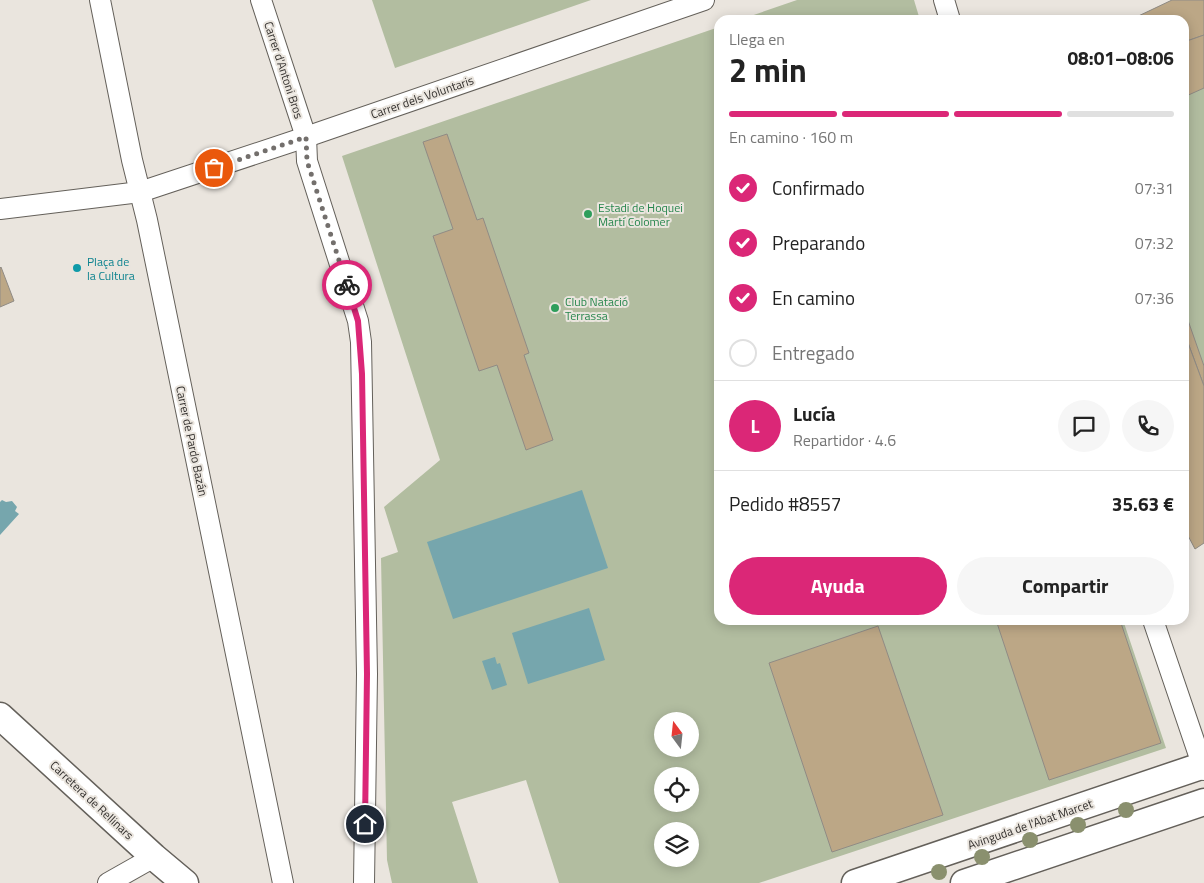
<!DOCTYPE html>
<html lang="es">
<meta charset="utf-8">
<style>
body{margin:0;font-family:"Titillium Web",sans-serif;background:#f6f6f6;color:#222;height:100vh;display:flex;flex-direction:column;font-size:19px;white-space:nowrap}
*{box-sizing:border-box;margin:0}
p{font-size:16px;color:#767676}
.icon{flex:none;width:28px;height:28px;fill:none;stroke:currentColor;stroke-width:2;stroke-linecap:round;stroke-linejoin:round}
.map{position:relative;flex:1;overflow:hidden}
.drawer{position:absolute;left:714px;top:15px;width:475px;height:610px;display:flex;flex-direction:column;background:#fff;border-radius:15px;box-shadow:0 2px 12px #0003}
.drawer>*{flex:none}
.needle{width:32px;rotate:345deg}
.controls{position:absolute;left:654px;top:712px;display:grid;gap:10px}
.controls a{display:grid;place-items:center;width:45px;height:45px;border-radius:50%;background:#fff;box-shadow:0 2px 12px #0003;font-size:25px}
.pin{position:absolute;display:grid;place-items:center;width:42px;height:42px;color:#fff;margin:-21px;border:2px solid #fff;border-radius:50%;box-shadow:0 1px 5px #0007}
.courier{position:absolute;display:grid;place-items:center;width:50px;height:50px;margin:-25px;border:4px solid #db2777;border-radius:50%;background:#fff;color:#222;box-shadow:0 1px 6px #0007}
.headline em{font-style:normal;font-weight:700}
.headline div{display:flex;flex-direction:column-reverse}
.headline{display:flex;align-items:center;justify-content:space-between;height:85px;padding:0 15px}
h1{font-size:32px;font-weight:700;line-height:38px}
.bar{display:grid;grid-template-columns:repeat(4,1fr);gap:8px 5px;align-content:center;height:60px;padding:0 15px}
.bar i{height:6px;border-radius:4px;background:#e0e0e0}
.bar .active{background:#db2777}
.bar p{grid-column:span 4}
.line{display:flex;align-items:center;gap:12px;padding:0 15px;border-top:1px solid #e0e0e0}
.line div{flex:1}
.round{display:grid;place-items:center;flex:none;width:52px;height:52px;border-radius:26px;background:#f6f6f6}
ol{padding:0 15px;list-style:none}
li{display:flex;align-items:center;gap:15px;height:55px}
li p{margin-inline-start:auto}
li .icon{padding:5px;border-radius:50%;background:#db2777;color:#fff;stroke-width:4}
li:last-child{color:#767676}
li i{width:28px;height:28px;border:2px solid #e0e0e0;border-radius:50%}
.action{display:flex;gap:10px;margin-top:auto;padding:10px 15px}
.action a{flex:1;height:58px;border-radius:30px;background:#db2777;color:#fff;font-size:20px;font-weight:700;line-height:58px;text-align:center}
.action a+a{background:#f6f6f6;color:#222}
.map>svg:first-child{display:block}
.green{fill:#b2bda0;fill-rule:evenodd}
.water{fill:#76a6ad}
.building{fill:#bca786;stroke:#908b85}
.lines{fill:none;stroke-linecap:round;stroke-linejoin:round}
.minor-casing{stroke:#64605a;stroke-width:22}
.tertiary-casing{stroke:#64605a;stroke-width:29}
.minor{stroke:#fff;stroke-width:20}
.tertiary{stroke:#fff;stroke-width:26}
.tree{fill:#8a906e}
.done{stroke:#736f6c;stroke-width:5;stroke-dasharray:0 9}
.route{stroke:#db2777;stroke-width:6}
.leisure-dot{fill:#2e9e5b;stroke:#eae5de;stroke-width:2}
.culture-dot{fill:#0f9aa8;stroke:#eae5de;stroke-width:2}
.labels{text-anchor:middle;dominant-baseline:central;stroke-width:4;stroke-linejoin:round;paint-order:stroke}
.street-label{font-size:12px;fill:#33302e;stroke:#eae5de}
.leisure-label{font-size:12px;fill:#27864d;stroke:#eae5de;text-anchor:start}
.culture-label{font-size:12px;fill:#0d838f;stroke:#eae5de;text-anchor:start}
</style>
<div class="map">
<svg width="1204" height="883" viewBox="0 0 1204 883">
<rect width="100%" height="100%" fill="#eae5de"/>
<g class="green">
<polygon points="372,0 591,0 395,68"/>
<polygon points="797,0 914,0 920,20 739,20"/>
<polygon points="1172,0 1204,0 1204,543 1195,549 1184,528 1184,20 1130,20"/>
<path d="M719,27V620H1123L1166,748L759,883H559L526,780L452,802L478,883H392L387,860L381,558L398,552L384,507L440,460L342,156ZM662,721H690V749H662ZM662,776H690V804H662ZM662,831H690V859H662Z"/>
</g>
<g class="water">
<polygon points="582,490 608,568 453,619 427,542"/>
<polygon points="2,500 6,502 12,501 17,507 15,511 19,514 0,535 0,502"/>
<polygon points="589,608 605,660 528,684 512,633"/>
<polygon points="495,657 497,664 500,663 507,685 492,690 482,661"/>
</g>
<g class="building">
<polygon points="1172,0 1204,0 1204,35 1184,42 1184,20 1130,20"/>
<polygon points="1204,35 1204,88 1184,97 1184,42"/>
<polygon points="447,134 477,220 483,218 529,353 524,355 553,440 526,450 497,365 479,371 433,236 453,229 423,142"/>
<polygon points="1,267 14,301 0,307 0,268"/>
<polygon points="1184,309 1204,366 1204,386 1184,332"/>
<polygon points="1184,332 1204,386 1204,543 1195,549 1184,528"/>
<polygon points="996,620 1120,620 1161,743 1049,780"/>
<polygon points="878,626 943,815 832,852 769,663"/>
</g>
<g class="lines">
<defs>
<g id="minor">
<polyline points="100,0 132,160 147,220 283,883"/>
<polyline points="261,0 306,137 307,161 358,321 361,342 367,674 364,883"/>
<polyline points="944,0 950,20"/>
<polyline points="0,209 140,192 306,137 704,0"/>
<polyline points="1153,620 1204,770"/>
<polyline points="108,883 154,857"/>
</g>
<g id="tertiary">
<polyline points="0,716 154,857 185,883"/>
<polyline points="855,883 1204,765"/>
<polyline points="964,883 1204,802"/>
</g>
</defs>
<use href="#minor" class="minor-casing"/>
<use href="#tertiary" class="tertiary-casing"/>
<use href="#minor" class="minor"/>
<use href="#tertiary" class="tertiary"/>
</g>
<g class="tree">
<circle cx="1126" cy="810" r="8"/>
<circle cx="1078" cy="825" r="8"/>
<circle cx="1030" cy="840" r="8"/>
<circle cx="982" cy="857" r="8"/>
<circle cx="939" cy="872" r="8"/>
</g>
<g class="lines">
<polyline class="done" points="214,168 306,137 307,161 347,285"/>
<polyline class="route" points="347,285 358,321 362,374 367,674 365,824"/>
</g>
<g class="leisure-dot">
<circle cx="588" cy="214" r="5"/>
<circle cx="555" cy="308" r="5"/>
</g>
<circle class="culture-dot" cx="77" cy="268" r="5"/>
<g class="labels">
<g class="street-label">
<text transform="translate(284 70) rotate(72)">Carrer d'Antoni Bros</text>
<text transform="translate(422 97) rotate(-19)">Carrer dels Voluntaris</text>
<text transform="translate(192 441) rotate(78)">Carrer de Pardo Bazán</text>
<text transform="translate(92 800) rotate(43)">Carretera de Rellinars</text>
<text transform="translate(1030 824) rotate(-19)">Avinguda de l'Abat Marcet</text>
</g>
<g class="leisure-label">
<text x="598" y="207">Estadi de Hoquei<tspan x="598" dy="14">Martí Colomer</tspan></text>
<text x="565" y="301">Club Natació<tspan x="565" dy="14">Terrassa</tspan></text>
</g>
<g class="culture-label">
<text x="87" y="261">Plaça de<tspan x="87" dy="14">la Cultura</tspan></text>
</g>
</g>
</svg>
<div class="controls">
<a><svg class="needle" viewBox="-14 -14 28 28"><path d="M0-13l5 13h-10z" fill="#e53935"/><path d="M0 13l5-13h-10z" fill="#767676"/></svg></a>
<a><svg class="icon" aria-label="locate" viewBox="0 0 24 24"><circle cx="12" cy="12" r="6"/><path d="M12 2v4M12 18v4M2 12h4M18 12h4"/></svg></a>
<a><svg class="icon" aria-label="layers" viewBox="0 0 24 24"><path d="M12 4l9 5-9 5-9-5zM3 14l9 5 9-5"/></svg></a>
</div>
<div class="pin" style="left:214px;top:168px;background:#ea580c"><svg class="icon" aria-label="bag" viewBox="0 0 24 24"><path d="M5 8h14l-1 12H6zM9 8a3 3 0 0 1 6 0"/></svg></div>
<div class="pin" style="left:365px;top:824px;background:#1f2937"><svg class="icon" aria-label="home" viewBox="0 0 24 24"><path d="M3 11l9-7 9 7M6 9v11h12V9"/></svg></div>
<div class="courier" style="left:347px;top:285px"><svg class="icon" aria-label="bike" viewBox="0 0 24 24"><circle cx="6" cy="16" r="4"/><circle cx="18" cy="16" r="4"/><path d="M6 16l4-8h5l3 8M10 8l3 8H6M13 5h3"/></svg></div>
<section class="drawer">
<div class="headline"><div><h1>2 min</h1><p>Llega en</p></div><em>08:01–08:06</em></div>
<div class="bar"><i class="active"></i><i class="active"></i><i class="active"></i><i></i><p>En camino · 160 m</p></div>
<ol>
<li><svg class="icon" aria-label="check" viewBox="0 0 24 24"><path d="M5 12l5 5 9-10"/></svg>Confirmado<p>07:31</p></li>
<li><svg class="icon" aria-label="check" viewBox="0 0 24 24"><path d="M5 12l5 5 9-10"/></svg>Preparando<p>07:32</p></li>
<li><svg class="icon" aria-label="check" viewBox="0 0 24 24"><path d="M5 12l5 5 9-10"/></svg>En camino<p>07:36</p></li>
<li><i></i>Entregado</li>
</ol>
<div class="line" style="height:90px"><b class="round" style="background:#db2777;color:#fff">L</b><div><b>Lucía</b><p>Repartidor · 4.6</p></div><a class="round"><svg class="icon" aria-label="chat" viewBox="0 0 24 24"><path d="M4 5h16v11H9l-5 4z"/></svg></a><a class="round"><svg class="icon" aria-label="phone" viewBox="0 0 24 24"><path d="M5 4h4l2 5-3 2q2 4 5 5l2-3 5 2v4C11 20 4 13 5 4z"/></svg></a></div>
<div class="line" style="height:65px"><div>Pedido #8557</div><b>35.63 €</b></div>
<div class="action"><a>Ayuda</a><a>Compartir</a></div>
</section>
</div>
